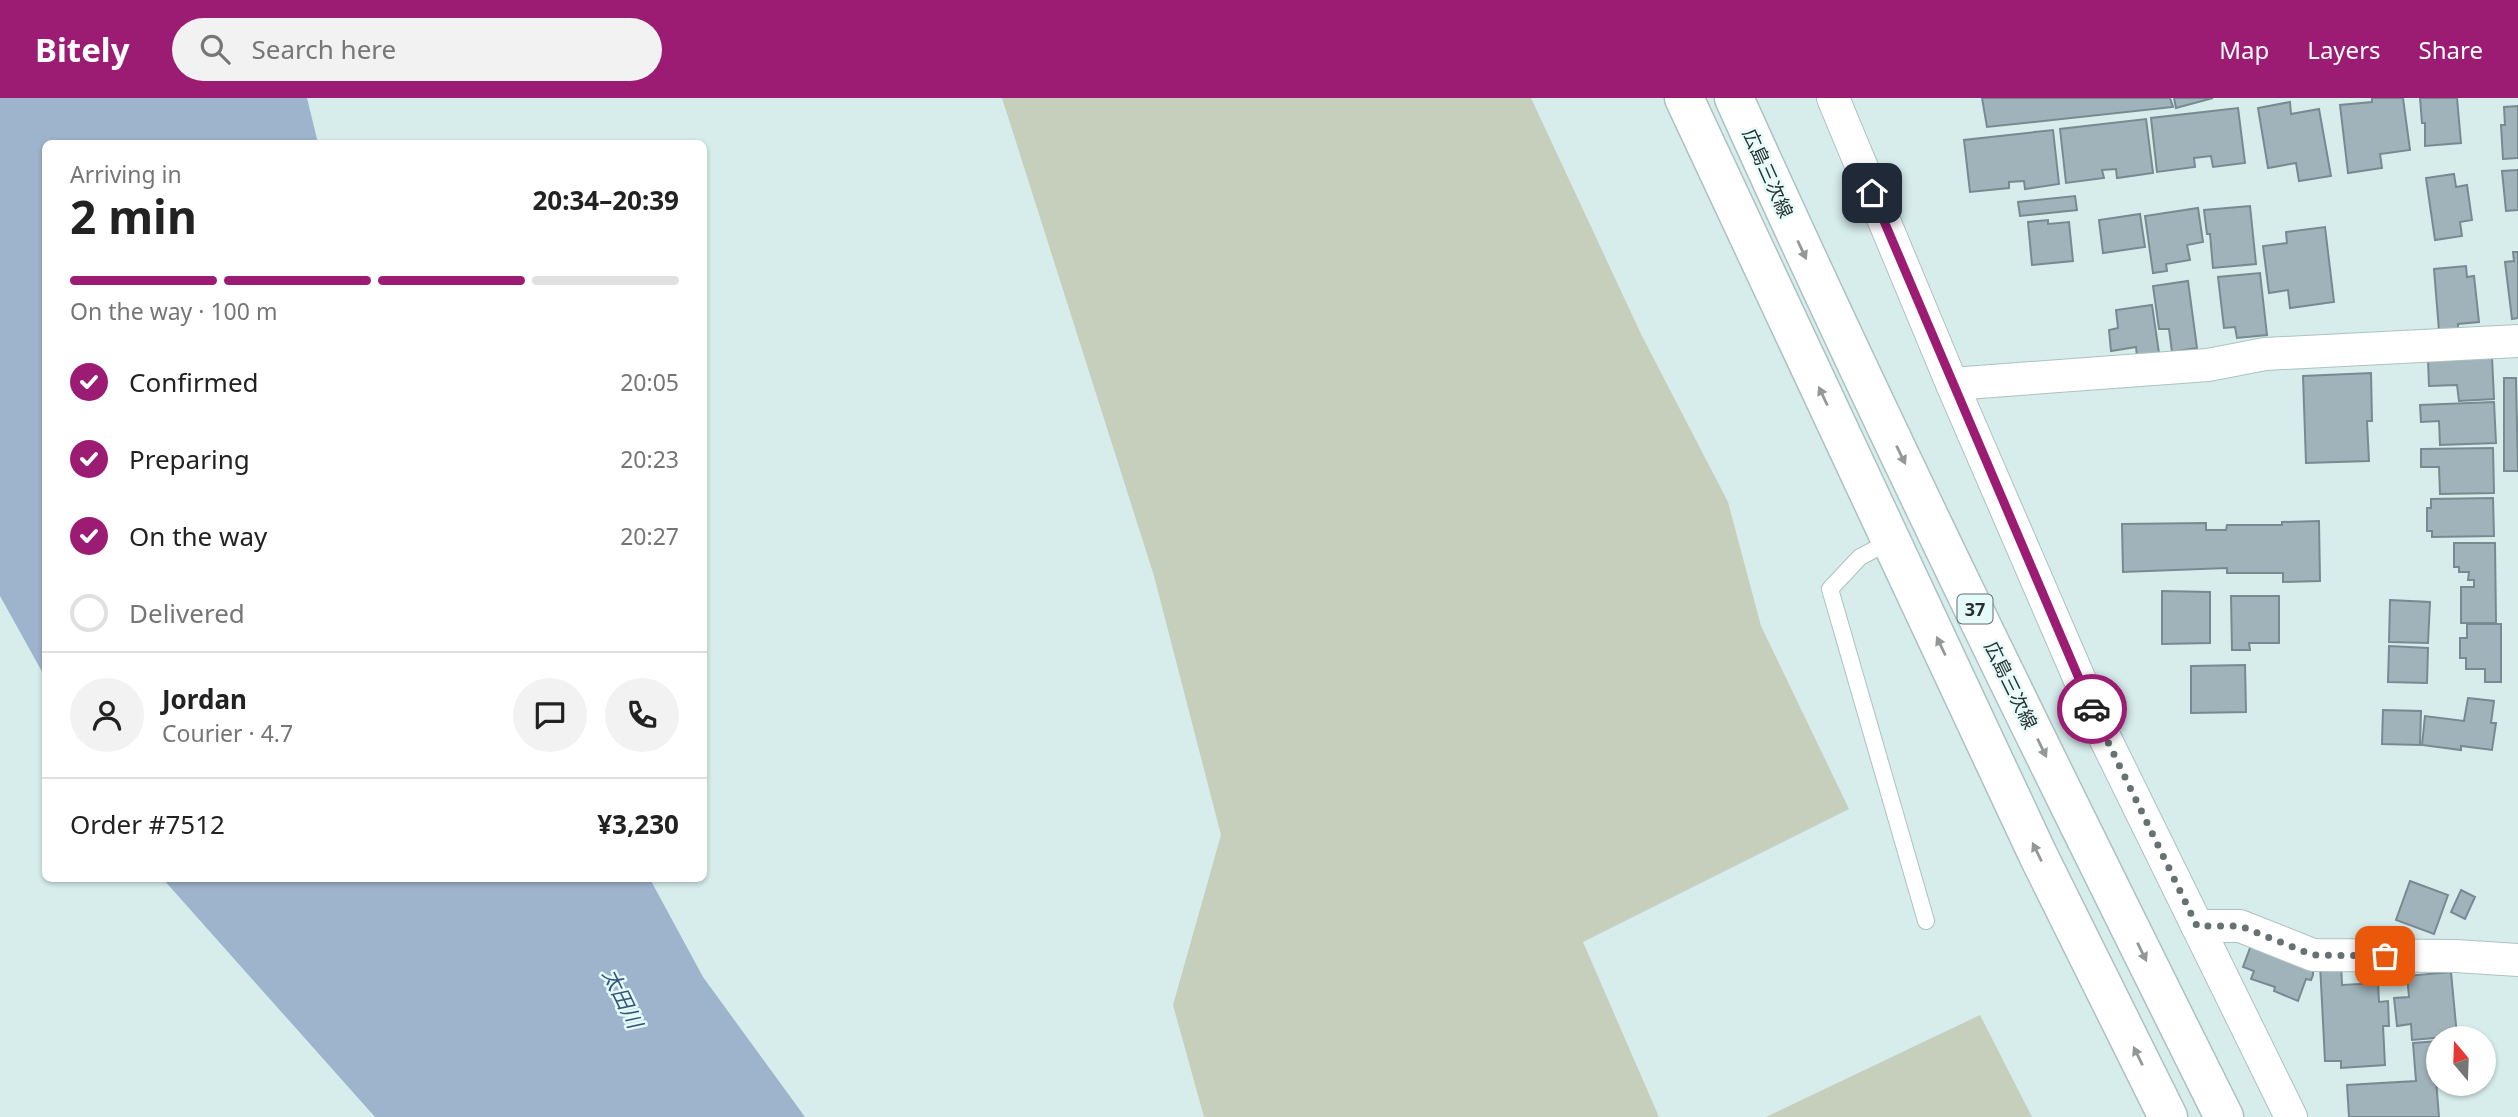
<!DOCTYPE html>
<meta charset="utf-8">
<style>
body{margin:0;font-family:"Noto Sans","Noto Sans JP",sans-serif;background:#f2f2f2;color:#222;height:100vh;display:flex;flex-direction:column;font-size:26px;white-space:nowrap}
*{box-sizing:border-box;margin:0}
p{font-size:23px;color:#767676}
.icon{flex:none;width:38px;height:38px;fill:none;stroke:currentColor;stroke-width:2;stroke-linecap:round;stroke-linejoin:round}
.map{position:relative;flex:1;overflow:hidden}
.side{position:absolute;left:42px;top:42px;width:665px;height:742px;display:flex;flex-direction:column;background:#fff;border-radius:10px;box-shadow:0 2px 5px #0004}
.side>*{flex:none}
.needle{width:46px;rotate:341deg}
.buttons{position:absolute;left:2426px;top:928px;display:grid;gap:14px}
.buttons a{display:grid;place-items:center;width:70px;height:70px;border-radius:50%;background:#fff;box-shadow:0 2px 5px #0004;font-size:35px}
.pin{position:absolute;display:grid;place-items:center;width:60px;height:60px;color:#fff;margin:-30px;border-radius:14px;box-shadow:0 4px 10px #0006}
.courier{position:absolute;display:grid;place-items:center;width:70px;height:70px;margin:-35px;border:5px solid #9b1c72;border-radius:50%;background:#fff;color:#222;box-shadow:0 2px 9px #0007}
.headline em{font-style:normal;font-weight:700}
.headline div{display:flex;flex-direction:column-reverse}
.headline{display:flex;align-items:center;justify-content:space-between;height:119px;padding:0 28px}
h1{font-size:46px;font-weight:700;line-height:52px}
.bar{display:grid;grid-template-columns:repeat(4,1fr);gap:10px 7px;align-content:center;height:84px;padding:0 28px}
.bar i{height:9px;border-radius:5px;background:#e0e0e0}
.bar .on{background:#9b1c72}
.bar p{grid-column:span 4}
.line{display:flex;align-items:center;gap:18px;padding:0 28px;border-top:2px solid #e0e0e0}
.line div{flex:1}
.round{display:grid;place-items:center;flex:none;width:74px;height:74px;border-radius:37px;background:#f2f2f2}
ol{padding:0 28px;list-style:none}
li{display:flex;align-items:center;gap:21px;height:77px}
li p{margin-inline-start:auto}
li .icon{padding:7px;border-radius:50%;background:#9b1c72;color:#fff;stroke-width:4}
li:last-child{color:#767676}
li i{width:38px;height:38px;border:4px solid #e0e0e0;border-radius:50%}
header{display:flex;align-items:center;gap:42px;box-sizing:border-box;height:98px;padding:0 35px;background:#9b1c72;color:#fff}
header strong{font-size:33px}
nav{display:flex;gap:38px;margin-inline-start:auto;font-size:24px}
.search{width:490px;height:63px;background:#f2f2f2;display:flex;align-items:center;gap:18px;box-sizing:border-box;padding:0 24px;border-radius:38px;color:#767676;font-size:26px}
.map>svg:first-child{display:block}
.green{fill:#c5cfbc}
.water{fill:#9eb4cd}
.building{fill:#a0b3ba;stroke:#788a91;stroke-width:2}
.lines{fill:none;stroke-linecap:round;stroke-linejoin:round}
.lane-casing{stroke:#acc2c0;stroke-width:18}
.street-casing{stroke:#acc2c0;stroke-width:34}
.primary-casing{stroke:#acc2c0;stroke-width:41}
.lane{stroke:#fff;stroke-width:16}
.street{stroke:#fff;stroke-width:32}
.primary{stroke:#fff;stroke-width:38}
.oneway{fill:#939897}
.done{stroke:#647271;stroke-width:7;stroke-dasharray:0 12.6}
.route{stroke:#9b1c72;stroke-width:9}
.labels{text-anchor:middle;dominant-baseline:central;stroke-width:5;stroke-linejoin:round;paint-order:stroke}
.shield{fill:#e4fbf9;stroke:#606d6c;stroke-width:2}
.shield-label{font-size:18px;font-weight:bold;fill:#27302f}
.street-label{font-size:19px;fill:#27302f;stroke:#e4fbf9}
.water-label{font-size:21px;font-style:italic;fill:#34557b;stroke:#e4fbf9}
</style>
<header>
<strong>Bitely</strong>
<div class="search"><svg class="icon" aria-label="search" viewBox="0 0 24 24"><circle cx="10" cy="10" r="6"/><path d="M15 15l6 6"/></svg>Search here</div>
<nav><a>Map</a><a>Layers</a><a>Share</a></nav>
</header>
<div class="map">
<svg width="2518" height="1019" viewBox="0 0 2518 1019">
<rect width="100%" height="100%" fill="#d6edec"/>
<g class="green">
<polygon points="1002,0 1531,0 1641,236 1728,404 1761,528 1849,711 1583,844 1659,1019 1204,1019 1173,907 1221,737 1154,478"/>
<polygon points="1980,917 2032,1019 1766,1019"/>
</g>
<g class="water">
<polygon points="0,0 307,0 318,45 46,46 45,579 0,498"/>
<polygon points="163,781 650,781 703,879 805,1019 375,1019"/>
</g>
<g class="building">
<polygon points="1982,0 2170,0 2173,9 1987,29"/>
<polygon points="2174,0 2213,0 2176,10"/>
<polygon points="2372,0 2403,0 2410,52 2380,56 2382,70 2348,75 2340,7 2372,4"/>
<polygon points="2420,0 2457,0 2461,45 2425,48 2425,25 2422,25"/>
<polygon points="2290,4 2291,16 2319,11 2331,78 2299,83 2296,65 2268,70 2258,10"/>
<polygon points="2518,8 2518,60 2503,61 2501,27 2505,27 2504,9"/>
<polygon points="2238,10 2245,65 2213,69 2211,58 2194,60 2195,69 2157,74 2151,20"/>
<polygon points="2146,21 2153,75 2117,80 2116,71 2102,72 2104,80 2066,85 2060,31"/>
<polygon points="2053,32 2059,86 2025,91 2024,83 2009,84 2009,90 1970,94 1964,42"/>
<polygon points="2518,72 2518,112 2506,113 2502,73"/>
<polygon points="2454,76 2456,89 2467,87 2472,122 2460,124 2462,138 2435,142 2426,80"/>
<polygon points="2075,98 2077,112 2020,118 2018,104"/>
<polygon points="2250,108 2256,166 2213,170 2210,136 2207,136 2204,112"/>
<polygon points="2198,110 2203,144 2187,147 2190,162 2166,166 2167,173 2153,175 2145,118"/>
<polygon points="2140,116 2145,149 2103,155 2099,122"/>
<polygon points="2048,122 2048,126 2069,124 2073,163 2032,167 2028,124"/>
<polygon points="2325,129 2334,204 2290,210 2288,192 2269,195 2263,148 2287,145 2286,134"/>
<polygon points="2513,154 2518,154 2518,220 2512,221 2505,164 2514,163"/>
<polygon points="2466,168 2467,179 2474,178 2479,224 2458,226 2458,231 2439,233 2434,171"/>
<polygon points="2260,175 2267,237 2237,240 2235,229 2224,230 2218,179"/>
<polygon points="2188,183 2197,250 2172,254 2169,231 2159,231 2153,188"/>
<polygon points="2152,207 2159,255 2137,258 2136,249 2111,253 2109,232 2118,230 2116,212"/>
<polygon points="2492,259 2494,301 2459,303 2457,287 2429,288 2428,262"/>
<polygon points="2371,275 2372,323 2367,323 2369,363 2306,365 2303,278"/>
<polygon points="2504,280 2516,280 2518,373 2504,373"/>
<polygon points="2494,304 2496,345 2440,347 2439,323 2421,324 2420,307"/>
<polygon points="2493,350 2494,395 2440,396 2439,369 2421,369 2421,351"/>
<polygon points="2493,400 2494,438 2432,439 2432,433 2427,433 2427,410 2431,410 2431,401"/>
<polygon points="2319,423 2320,483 2283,484 2283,475 2227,475 2227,470 2123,474 2122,426 2206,425 2206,432 2226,432 2227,427 2282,427 2282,424"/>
<polygon points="2454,445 2495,445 2496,525 2461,525 2461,489 2474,489 2474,482 2468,482 2469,474 2459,474 2459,469 2454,469"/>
<polygon points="2162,493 2210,494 2210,545 2162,546"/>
<polygon points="2231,498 2279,498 2279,545 2249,545 2250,552 2232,552"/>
<polygon points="2390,502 2430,504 2428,545 2389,544"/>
<polygon points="2467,526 2501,526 2501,584 2485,584 2485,571 2466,571 2466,560 2460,560 2460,540 2467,540"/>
<polygon points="2389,548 2428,550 2427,585 2388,584"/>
<polygon points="2245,567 2246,614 2191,615 2191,568"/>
<polygon points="2468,600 2494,603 2491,625 2496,625 2492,652 2461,648 2461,652 2422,647 2425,618 2464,623"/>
<polygon points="2383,612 2421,613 2420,647 2382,646"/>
<polygon points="2410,783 2448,797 2434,836 2396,822"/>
<polygon points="2461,792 2475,799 2465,821 2451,814"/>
<polygon points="2253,842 2313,866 2313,877 2311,882 2306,881 2298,903 2274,893 2275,889 2251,881 2254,873 2243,869"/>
<polygon points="2341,865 2342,887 2378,885 2379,904 2388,903 2389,928 2383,928 2385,967 2341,970 2341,963 2325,963 2320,866"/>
<polygon points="2451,874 2457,938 2412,942 2411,926 2397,928 2394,900 2409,899 2407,878"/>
<polygon points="2438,943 2438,981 2436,981 2439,1019 2349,1019 2347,987 2416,983 2413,945"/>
</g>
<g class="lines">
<defs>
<polyline id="lane" points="1891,443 1860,459 1830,491 1926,823"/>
<g id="street">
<polyline points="1833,0 1952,286 2105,640 2291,1019"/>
<polyline points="1952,286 2208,267 2265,256 2518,243"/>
<polyline points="2197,828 2240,828 2313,857 2456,858 2518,862"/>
</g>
<g id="primary">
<polyline points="1684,0 2038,757 2168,1019"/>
<path d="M1734,0C1889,344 2056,682 2224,1019"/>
</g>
</defs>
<use href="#lane" class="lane-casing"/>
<use href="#street" class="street-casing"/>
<use href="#primary" class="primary-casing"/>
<use href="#lane" class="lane"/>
<use href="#street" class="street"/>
<use href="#primary" class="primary"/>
</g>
<defs><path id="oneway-solid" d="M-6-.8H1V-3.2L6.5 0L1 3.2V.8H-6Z" transform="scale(1.75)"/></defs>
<g class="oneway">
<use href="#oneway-solid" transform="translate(1802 152) rotate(65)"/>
<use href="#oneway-solid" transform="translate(1823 298) rotate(-115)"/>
<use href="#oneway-solid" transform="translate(1901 357) rotate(64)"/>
<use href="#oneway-solid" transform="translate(1941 548) rotate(-115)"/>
<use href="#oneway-solid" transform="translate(2042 650) rotate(64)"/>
<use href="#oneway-solid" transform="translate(2037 754) rotate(-116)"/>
<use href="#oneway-solid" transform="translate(2142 854) rotate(64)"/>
<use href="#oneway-solid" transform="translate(2138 958) rotate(-116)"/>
</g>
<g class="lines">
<polyline class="done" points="2092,611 2197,828 2240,828 2313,857 2385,858"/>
<polyline class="route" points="1872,95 2092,611"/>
</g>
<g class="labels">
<rect class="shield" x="1957.5" y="496.5" width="35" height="29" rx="5"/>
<g class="shield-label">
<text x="1975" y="511">37</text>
</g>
<g class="street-label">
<text transform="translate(1768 75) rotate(66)">広島三次線</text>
<text transform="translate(2011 587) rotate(64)">広島三次線</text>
</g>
<g class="water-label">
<text transform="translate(623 900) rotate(64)">太田川</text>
</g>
</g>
</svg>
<div class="buttons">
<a><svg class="needle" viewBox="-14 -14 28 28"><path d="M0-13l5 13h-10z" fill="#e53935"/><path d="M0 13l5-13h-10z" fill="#767676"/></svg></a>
</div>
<div class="pin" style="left:2385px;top:858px;background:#ea580c"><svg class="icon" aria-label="bag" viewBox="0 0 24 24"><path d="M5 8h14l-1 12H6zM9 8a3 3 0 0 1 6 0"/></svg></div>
<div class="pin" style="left:1872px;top:95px;background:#1f2937"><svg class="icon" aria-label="home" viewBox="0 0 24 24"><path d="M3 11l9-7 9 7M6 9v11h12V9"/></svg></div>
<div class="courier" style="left:2092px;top:611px"><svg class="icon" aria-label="car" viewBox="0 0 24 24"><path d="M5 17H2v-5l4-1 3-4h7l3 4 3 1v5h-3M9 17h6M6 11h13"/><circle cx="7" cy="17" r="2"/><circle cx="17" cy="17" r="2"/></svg></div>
<section class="side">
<div class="headline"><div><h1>2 min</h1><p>Arriving in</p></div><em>20:34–20:39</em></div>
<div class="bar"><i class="on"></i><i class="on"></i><i class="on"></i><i></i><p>On the way · 100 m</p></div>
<ol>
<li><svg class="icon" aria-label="check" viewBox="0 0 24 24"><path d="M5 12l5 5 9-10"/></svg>Confirmed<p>20:05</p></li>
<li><svg class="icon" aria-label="check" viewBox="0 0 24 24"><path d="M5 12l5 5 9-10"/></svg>Preparing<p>20:23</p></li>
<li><svg class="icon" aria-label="check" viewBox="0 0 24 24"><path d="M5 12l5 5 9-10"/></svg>On the way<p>20:27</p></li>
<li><i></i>Delivered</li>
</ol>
<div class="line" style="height:126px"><a class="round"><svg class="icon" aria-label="person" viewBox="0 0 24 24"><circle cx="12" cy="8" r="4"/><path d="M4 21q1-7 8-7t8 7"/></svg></a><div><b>Jordan</b><p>Courier · 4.7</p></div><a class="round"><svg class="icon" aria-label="chat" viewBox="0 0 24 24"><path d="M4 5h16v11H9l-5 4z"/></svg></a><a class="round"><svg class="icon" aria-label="phone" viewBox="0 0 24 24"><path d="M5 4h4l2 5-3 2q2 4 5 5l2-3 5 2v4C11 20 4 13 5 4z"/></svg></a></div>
<div class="line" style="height:91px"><div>Order #7512</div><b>¥3,230</b></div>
</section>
</div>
